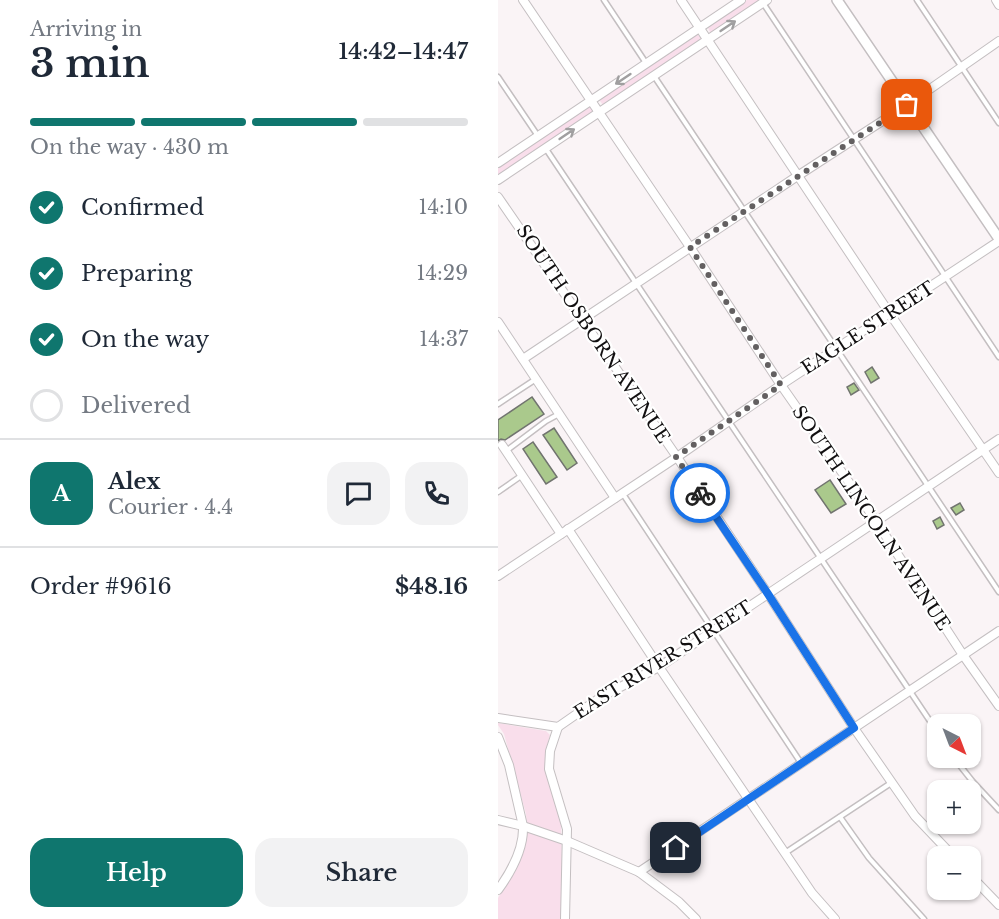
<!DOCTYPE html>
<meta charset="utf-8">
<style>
body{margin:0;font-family:"Libre Baskerville",serif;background:#f2f2f3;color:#1f2937;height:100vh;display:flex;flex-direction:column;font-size:22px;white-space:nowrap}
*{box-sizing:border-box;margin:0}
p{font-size:20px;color:#747a83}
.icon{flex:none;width:33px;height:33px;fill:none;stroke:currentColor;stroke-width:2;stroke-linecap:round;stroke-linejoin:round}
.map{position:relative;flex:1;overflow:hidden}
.panel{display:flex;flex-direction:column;background:#fff;width:498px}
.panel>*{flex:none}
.needle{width:39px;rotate:138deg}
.buttons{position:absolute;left:429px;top:714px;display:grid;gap:12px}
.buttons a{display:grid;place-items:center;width:54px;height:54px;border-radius:12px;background:#fff;box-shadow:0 2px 4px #0004;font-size:30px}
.pin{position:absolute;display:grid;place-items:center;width:51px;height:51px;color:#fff;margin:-26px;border-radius:12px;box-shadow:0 3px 9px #0006}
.courier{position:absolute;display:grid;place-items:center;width:60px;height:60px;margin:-30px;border:4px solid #1a73e8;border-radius:50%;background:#fff;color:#222;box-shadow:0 2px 8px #0007}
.headline em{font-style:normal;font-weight:600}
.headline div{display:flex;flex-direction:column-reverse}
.headline{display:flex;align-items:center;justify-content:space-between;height:102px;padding:0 30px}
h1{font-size:39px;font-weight:600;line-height:45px}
.bar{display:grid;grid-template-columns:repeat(4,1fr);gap:9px 6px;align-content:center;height:72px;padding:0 30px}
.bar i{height:8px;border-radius:4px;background:#e0e1e3}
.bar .on{background:#0f766e}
.bar p{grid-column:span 4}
.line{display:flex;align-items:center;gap:15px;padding:0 30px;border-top:2px solid #e0e1e3}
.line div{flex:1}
.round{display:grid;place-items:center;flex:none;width:63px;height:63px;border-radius:18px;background:#f2f2f3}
ol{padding:0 30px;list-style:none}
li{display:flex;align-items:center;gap:18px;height:66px}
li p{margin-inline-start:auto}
li .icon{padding:6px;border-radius:50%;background:#0f766e;color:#fff;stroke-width:4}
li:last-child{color:#747a83}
li i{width:33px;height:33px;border:3px solid #e0e1e3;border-radius:50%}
.button{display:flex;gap:12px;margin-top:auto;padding:12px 30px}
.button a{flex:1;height:69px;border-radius:18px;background:#0f766e;color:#fff;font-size:24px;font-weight:600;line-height:69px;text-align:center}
.button a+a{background:#f2f2f3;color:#1f2937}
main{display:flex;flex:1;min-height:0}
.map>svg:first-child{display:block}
.green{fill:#f9deeb}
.building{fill:#aac98c;stroke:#71746f;stroke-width:1.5}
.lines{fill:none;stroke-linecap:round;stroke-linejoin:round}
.service-casing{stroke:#c4bfc1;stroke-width:7}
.minor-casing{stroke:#c4bfc1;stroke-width:10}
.tertiary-casing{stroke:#c4bfc1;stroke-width:12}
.service{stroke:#fff;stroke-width:4}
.minor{stroke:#fff;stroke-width:8}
.tertiary{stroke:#fff;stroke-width:9}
.oneway{stroke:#a09fa0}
.done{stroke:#636061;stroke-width:6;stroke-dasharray:0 10.8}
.route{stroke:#1a73e8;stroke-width:8}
.labels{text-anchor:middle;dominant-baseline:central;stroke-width:4.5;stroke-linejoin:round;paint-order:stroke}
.street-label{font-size:18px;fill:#121011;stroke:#fff}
</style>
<main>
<section class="panel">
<div class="headline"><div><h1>3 min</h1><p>Arriving in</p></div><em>14:42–14:47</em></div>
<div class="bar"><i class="on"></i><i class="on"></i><i class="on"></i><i></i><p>On the way · 430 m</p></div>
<ol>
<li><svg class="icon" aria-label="check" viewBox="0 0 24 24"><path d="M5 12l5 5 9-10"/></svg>Confirmed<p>14:10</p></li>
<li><svg class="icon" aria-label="check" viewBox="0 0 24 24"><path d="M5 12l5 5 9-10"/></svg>Preparing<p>14:29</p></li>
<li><svg class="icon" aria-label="check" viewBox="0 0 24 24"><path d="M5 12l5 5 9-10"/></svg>On the way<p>14:37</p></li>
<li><i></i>Delivered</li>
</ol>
<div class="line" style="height:108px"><b class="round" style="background:#0f766e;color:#fff">A</b><div><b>Alex</b><p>Courier · 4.4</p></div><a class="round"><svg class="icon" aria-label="chat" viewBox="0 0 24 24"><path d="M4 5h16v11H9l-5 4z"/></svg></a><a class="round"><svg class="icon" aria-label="phone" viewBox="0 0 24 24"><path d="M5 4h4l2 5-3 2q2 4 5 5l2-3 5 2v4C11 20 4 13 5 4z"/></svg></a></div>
<div class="line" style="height:78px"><div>Order #9616</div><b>$48.16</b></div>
<div class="button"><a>Help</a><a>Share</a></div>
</section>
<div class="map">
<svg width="501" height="919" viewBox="0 0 501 919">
<rect width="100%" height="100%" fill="#faf4f6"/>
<g class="green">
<polygon points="249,0 263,0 214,32 212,32 210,28 210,26"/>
<polygon points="199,34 203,38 202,41 106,105 105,105 102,101 102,98"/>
<polygon points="92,106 95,110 94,113 0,176 0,167"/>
<polygon points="0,723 48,731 52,735 47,753 47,766 63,822 64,873 63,919 0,919 0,898 19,865 29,837 28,814 6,734 0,725"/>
</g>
<g class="building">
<polygon points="374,367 381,378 373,383 367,372"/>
<polygon points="356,383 361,390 353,395 349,387"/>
<polygon points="34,397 46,414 7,440 3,439 0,441 0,420"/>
<polygon points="56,428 79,463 69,470 45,435"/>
<polygon points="35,442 59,477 48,484 25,449"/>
<polygon points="332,480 348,504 333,513 317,490"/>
<polygon points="462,503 466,510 458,515 453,508"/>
<polygon points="442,517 446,525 439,529 435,521"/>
</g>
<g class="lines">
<defs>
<g id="service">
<polyline points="106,0 148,63"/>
<polyline points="419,0 501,123"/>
<polyline points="265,3 501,357"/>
<polyline points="156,76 501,592"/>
<polyline points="0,77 40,136"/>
<polyline points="48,149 440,733"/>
<polyline points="0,404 38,379"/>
<polyline points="8,451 48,421 61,414"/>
<polyline points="0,492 23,476"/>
<polyline points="125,494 303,763"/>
<polyline points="456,758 475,782 501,810"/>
<polyline points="342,817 371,858 426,919"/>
<polyline points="287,853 393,783"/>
</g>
<g id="minor">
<polyline points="25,0 192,247 283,385 378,521 465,655 501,706"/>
<polyline points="183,0 392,314 501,473"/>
<polyline points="498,0 501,5"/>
<polyline points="0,163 243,0"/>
<polyline points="0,180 269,0"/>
<polyline points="0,197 179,457 270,594 356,728 417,816 455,856"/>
<polyline points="0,322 117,498"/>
<polyline points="25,359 301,175 409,105 501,41"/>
<polyline points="4,445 63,534"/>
<polyline points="70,529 161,667 314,893 337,919"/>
<polyline points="0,576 179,457 283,385 501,241"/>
<polyline points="0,718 60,727 103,697 161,667 501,439"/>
<polyline points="60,727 52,751 51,769 69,829 67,919"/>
<path d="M0,737L11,765L25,826C26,849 13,872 0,890"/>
<polyline points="0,820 25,826 69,841 141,872 181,902 198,919"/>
<polyline points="141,872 501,631"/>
<polyline points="472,875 501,905"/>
</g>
<polyline id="tertiary" points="339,0 501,239"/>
</defs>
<use href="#service" class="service-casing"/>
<use href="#minor" class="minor-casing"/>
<use href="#tertiary" class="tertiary-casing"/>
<use href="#service" class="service"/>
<use href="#minor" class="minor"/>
<use href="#tertiary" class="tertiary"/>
</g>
<defs><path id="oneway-shaft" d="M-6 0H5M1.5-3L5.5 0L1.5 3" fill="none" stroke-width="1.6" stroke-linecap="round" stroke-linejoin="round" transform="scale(1.5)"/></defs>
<g class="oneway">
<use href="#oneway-shaft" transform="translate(230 26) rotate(-34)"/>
<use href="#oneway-shaft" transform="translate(125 79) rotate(146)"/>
<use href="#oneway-shaft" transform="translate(69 134) rotate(-34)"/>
</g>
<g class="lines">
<polyline class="done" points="202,493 178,457 283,385 192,247 409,105"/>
<polyline class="route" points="178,848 356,728 270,594 202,493"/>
</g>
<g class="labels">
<g class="street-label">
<text transform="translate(370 328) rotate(-33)">EAGLE STREET</text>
<text transform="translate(95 334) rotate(56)">SOUTH OSBORN AVENUE</text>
<text transform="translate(373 518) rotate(56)">SOUTH LINCOLN AVENUE</text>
<text transform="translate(165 660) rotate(-32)">EAST RIVER STREET</text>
</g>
</g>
</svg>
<div class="buttons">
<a><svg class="needle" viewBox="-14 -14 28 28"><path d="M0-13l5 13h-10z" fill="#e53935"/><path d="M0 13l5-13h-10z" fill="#747a83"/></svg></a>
<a>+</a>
<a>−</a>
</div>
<div class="pin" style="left:409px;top:105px;background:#ea580c"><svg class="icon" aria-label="bag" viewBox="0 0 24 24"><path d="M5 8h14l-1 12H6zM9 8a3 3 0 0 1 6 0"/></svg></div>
<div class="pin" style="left:178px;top:848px;background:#1f2937"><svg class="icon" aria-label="home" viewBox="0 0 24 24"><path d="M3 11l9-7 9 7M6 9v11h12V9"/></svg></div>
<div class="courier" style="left:202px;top:493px"><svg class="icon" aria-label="bike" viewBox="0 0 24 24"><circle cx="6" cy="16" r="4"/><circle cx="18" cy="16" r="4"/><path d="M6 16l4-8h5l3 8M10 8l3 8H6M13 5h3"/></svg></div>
</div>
</main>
